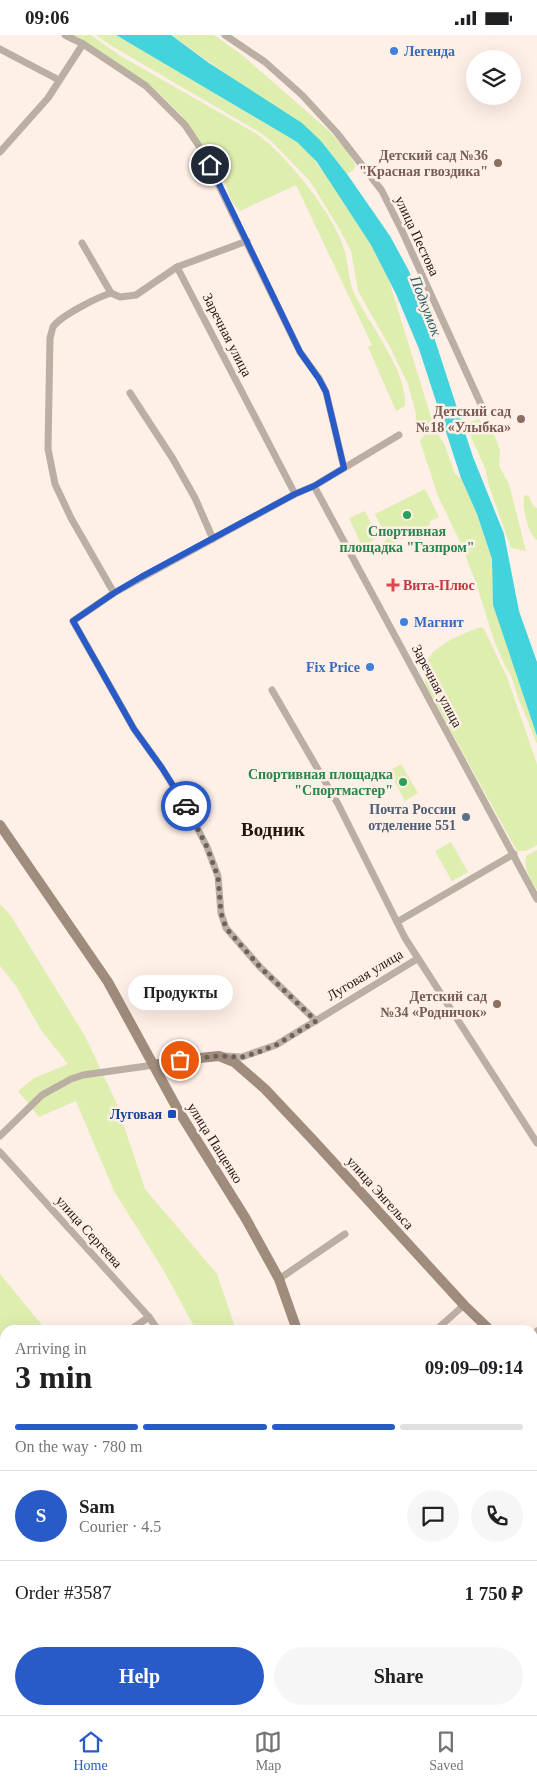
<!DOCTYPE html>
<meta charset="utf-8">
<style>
body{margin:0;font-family:"Times New Roman",serif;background:#f6f6f6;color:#202124;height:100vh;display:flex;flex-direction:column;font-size:19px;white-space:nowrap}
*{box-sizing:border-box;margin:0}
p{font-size:16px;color:#757577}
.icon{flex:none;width:28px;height:28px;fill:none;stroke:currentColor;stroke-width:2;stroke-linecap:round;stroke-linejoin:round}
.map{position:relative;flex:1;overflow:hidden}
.sheet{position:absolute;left:0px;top:1290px;width:538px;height:390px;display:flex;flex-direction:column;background:#fff;border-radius:15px 15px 0 0;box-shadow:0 5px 20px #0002}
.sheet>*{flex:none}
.buttons{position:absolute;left:466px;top:15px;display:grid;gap:10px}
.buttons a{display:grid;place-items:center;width:55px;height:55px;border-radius:50%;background:#fff;box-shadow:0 5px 20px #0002;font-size:25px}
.pin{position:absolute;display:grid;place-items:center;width:42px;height:42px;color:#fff;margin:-21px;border:2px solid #fff;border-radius:50%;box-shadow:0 1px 5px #0007}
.courier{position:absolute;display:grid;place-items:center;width:50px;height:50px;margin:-25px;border:4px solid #285ac8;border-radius:50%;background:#fff;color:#222;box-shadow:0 1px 6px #0007}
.bubble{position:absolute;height:35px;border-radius:18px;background:#fff;box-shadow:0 5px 20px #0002;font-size:16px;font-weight:700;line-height:35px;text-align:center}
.headline em{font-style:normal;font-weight:700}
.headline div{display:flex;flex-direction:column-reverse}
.headline{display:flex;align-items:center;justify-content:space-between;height:85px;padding:0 15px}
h1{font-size:32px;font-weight:700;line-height:38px}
.bar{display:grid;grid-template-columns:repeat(4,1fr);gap:8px 5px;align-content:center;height:60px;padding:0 15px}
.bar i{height:6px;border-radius:4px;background:#e0e0e0}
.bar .current{background:#285ac8}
.bar p{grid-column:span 4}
.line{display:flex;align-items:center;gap:12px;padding:0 15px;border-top:1px solid #e0e0e0}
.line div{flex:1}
.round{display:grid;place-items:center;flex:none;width:52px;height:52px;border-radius:26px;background:#f6f6f6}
.button{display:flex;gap:10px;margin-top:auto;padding:10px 15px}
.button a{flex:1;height:58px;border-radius:30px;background:#285ac8;color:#fff;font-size:20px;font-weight:700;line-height:58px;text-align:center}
.button a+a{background:#f6f6f6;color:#202124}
.status{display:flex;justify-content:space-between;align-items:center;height:35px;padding:0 25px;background:#fff;direction:ltr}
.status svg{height:14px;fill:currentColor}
.dock{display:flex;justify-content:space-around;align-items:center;height:70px;border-top:1px solid #e0e0e0;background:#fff;font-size:14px;color:#757577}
.dock a{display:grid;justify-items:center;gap:2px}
.dock .current{color:#285ac8}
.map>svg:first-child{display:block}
.green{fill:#deeeaf}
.water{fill:#42d3dc}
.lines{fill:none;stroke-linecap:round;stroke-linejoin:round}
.street{stroke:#bbaea3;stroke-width:7}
.secondary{stroke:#a08c7c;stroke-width:10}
.done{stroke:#6f625b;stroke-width:5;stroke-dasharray:0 9}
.route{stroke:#285ac8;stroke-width:6}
.shop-dot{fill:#3f7fe0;stroke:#feefe7;stroke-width:2}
.education-dot{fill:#8d6e63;stroke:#feefe7;stroke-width:2}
.leisure-dot{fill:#2e9e5b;stroke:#feefe7;stroke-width:2}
.health-dot{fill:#e0444e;stroke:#feefe7;stroke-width:2}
.service-dot{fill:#5c6f8a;stroke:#feefe7;stroke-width:2}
.transit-dot{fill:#1a4fb4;stroke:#feefe7;stroke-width:2}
.labels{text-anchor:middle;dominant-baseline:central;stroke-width:5;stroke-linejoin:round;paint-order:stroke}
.shop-label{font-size:14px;font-weight:bold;fill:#366cbe;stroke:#feefe7;text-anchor:start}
.education-label{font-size:14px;font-weight:bold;fill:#785e54;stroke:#feefe7;text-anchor:end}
.street-label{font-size:14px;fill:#22160f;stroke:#feefe7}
.leisure-label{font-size:14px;font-weight:bold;fill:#27864d;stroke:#feefe7}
.health-label{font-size:14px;font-weight:bold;fill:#be3a42;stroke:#feefe7;text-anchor:start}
.service-label{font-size:14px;font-weight:bold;fill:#4e5e75;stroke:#feefe7;text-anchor:end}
.transit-label{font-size:14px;font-weight:bold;fill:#164399;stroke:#feefe7;text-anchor:end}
.water-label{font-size:15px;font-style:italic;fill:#276164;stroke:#feefe7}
.district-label{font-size:19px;font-weight:bold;fill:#22160f;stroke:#feefe7}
</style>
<div class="status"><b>09:06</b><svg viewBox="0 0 49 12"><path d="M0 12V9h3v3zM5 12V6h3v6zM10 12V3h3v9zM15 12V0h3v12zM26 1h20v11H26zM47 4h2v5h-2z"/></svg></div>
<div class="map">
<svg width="537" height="1680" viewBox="0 0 537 1680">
<rect width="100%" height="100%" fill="#feefe7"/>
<g class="green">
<path d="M71,0H91L119,20L257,99C286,120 336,181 345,217C349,233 348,249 357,264C372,292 408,339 405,371L396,376L368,312L372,310L296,150L240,176L232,167L220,134L180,79L149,49Z"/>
<polygon points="96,0 116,0 297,107 308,117 326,140 371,210 389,246 433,388 425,393 416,393 415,391 416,379 408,349 391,314 358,256 351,216 340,195 310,146 270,105 259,97 110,10"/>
<polygon points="171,0 214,0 242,20 328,95 348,117 355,129 354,135 347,139 321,106"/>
<polygon points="479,384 494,399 500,416 499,431 509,449 526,516 511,513 489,451 485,433 465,389"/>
<path d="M434,396L437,398L444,408L455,439L461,443L477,479L492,524L493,570L537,701V709L517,660L511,640L506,633L495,608L476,548L461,509L438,461L420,406C424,400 426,397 434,396Z"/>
<polygon points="425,454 439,482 430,486 430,490 379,515 377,512 387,504 375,479"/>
<path d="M524,460L529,461L533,471L537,473V505C527,499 522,470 524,460Z"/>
<polygon points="365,476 378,503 362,511 349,483"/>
<path d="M481,592L484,594L507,642L537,729V810L526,816H517L425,649C425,644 424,638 425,633C428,611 462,599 481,592Z"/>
<polygon points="401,729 418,758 405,766 389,736"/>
<polygon points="451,807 468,837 452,846 435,816"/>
<path d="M537,815V855C531,845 523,833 526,821Z"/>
<polygon points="0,869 11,881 85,1001 116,1067 145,1154 217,1239 236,1295 196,1295 164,1236 114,1156 76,1066 39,1082 18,1056 34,1043 68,1029 41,995 16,951 0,931"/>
<polygon points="0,1239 46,1295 5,1295 5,1522 0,1513"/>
<polygon points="5,1527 5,1609 0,1610 0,1532"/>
<polygon points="97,1675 301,1675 302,1680 85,1680"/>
</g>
<polygon class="water" points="116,0 171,0 209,28 302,88 321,106 347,139 390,201 409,236 434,302 473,422 504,499 519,576 537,627 537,701 493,570 492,524 477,479 461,443 419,314 396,259 371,210 317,127 297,107"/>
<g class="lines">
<g class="street">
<polyline points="65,0 83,9 146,51 185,90 201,114 300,317 319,343 326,357 344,433"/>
<polyline points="225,0 265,27 302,60 337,98 382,156 403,198 484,376"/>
<polyline points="0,14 59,45"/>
<polyline points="0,117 48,63 83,9"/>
<path d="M247,206L177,232L136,260L120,262L111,258C98,262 60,281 53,292C52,295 51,300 50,303L48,414L55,449L71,483L114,558L73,586L134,694L162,733L189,777L207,812L218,841L221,878L226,893L260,932L316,986"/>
<polyline points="82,208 111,258"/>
<polyline points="177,232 295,459"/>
<polyline points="130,358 173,424 195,463 213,504"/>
<polyline points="314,451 537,864"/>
<polyline points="114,558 295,459 314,451 399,400"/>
<polyline points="272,655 338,769 405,903 537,1108"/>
<polyline points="397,887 514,819"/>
<polyline points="225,1021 242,1022 276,1010 417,924"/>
<polyline points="0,1101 42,1060 71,1044 83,1040 154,1030"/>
<polyline points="0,1117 149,1282 158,1295"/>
<polyline points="279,1244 345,1199"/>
<polyline points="130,1295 149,1282"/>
<polyline points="436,1295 464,1270"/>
<polyline points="532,1303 537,1296"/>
<polyline points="532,1455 537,1452"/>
<polyline points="532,1559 537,1569"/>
<polyline points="0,1577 5,1572"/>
<polyline points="532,1599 537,1599"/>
<polyline points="0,1656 5,1655"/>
<polyline points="333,1675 334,1680"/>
<polyline points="349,1679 375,1675"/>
</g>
<g class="secondary">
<polyline points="0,790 108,947 178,1075 246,1184 279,1244 297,1295"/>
<polyline points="154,1030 180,1025 219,1021 234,1027 265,1054 313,1105 464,1270 490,1295"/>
<polyline points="532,1325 537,1328"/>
<polyline points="474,1675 476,1680"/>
</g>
</g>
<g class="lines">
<polyline class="done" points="180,1025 219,1021 242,1022 256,1018 276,1010 316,986 260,932 226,893 221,878 218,842 207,812 186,771"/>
<polyline class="route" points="186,771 162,733 134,694 73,586 114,558 141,542 295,459 314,451 344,433 326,357 319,344 300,317 210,130"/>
</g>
<g class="shop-dot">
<circle cx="394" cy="16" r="5"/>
<circle cx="404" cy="587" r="5"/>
<circle cx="370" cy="632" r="5"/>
</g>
<g class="education-dot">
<circle cx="498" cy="128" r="5"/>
<circle cx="521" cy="384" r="5"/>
<circle cx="497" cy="969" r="5"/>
</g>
<g class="leisure-dot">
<circle cx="407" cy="480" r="5"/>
<circle cx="403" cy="747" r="5"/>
</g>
<path class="health-dot" d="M390.5 542.5h5v5h5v5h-5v5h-5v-5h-5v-5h5z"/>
<circle class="service-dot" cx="466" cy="782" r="5"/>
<rect class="transit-dot" x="167" y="1074" width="10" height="10" rx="2.5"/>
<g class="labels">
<g class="shop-label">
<text x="404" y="16">Легенда</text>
<text x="414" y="587">Магнит</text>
<text x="360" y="632" text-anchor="end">Fix Price</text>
</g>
<g class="education-label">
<text x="488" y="120">Детский сад №36<tspan x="488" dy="16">"Красная гвоздика"</tspan></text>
<text x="511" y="376">Детский сад<tspan x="511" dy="16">№18 «Улыбка»</tspan></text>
<text x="487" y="961">Детский сад<tspan x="487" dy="16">№34 «Родничок»</tspan></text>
</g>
<g class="street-label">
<text transform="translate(417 201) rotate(65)">улица Пестова</text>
<text transform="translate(227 300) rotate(63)">Заречная улица</text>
<text transform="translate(437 651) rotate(62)">Заречная улица</text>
<text transform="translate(365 940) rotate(-31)">Луговая улица</text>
<text transform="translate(215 1108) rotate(58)">улица Пащенко</text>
<text transform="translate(380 1158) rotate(48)">улица Энгельса</text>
<text transform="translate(89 1197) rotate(48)">улица Сергеева</text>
</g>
<g class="leisure-label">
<text x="407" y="496">Спортивная<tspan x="407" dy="16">площадка "Газпром"</tspan></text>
<text x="393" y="739" text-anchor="end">Спортивная площадка<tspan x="393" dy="16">"Спортмастер"</tspan></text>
</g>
<g class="health-label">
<text x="403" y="550">Вита-Плюс</text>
</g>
<g class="service-label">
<text x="456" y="774">Почта России<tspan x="456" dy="16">отделение 551</tspan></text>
</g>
<g class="transit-label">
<text x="162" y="1079">Луговая</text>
</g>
<g class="water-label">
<text transform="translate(426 271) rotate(69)">Подкумок</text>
</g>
<g class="district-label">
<text x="273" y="794">Водник</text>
</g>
</g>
</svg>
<div class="buttons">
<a><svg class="icon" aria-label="layers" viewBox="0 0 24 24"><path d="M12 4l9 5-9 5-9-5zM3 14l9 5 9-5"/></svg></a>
</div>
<div class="pin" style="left:180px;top:1025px;background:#ea580c"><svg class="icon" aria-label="bag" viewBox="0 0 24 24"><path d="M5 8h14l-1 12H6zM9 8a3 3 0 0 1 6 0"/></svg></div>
<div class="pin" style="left:210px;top:130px;background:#1f2937"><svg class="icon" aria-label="home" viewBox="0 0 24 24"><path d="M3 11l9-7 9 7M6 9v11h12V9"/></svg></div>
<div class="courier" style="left:186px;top:771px"><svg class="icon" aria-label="car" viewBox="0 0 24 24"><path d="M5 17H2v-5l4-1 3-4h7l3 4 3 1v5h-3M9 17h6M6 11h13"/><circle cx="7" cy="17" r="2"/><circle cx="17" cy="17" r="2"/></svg></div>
<div class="bubble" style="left:128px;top:940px;width:105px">Продукты</div>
<section class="sheet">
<div class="headline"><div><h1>3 min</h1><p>Arriving in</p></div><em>09:09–09:14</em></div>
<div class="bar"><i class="current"></i><i class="current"></i><i class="current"></i><i></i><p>On the way · 780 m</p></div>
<div class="line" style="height:90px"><b class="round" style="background:#285ac8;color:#fff">S</b><div><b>Sam</b><p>Courier · 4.5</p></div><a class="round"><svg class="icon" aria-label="chat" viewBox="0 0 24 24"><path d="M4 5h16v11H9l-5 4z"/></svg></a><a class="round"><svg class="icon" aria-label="phone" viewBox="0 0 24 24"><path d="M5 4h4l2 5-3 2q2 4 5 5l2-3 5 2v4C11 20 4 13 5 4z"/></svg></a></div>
<div class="line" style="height:65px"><div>Order #3587</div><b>1 750 ₽</b></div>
<div class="button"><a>Help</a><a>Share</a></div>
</section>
</div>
<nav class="dock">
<a class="current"><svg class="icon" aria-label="home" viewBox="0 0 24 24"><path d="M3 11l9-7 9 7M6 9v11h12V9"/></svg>Home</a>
<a><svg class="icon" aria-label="map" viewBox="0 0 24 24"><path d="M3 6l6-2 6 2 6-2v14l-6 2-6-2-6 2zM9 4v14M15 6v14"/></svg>Map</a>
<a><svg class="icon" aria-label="saved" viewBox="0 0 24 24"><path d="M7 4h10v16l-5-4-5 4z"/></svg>Saved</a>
</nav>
